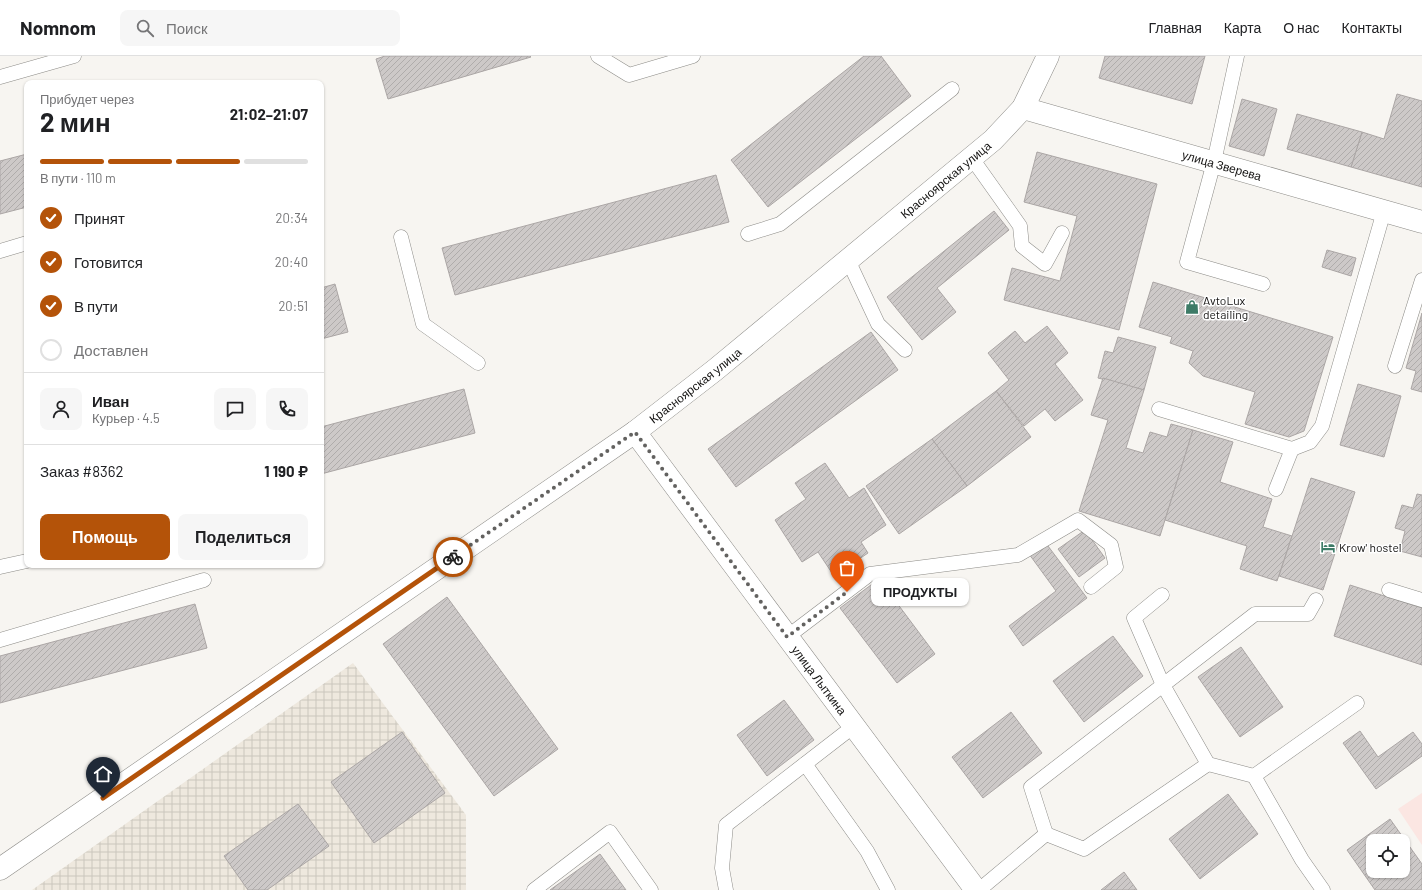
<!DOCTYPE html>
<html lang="ru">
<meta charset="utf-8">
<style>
body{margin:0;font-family:Barlow,sans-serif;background:#f6f6f6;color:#202124;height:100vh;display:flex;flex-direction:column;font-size:15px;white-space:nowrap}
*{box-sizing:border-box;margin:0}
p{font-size:13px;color:#757577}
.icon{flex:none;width:22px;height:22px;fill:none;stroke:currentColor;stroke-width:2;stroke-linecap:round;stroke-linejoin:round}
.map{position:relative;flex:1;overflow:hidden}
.sheet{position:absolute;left:24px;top:24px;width:300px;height:488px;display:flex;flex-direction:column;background:#fff;border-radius:8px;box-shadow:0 1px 3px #0004}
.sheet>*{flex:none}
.buttons{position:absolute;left:1366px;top:778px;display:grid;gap:8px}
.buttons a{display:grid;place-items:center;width:44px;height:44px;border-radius:8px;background:#fff;box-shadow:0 1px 3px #0004;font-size:20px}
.pin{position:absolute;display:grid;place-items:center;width:34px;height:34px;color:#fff;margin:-41px -17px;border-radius:50% 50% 50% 0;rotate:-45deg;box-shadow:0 0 4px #0007}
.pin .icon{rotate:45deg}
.courier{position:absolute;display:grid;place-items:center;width:40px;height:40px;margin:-20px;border:3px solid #b45309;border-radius:50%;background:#fff;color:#222;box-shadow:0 1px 5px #0007}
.bubble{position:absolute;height:28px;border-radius:8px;background:#fff;box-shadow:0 1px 3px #0004;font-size:13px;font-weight:700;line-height:28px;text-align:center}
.head em{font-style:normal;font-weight:700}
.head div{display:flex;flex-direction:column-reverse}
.head{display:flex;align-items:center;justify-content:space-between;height:68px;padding:0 16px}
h1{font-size:26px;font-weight:700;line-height:30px}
.bar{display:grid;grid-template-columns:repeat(4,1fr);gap:6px 4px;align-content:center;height:48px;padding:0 16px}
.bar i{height:5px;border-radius:3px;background:#e0e0e0}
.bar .selected{background:#b45309}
.bar p{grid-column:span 4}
.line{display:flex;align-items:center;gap:10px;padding:0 16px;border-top:1px solid #e0e0e0}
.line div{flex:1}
.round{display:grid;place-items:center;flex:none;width:42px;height:42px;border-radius:8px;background:#f6f6f6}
ol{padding:0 16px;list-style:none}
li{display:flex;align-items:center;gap:12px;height:44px}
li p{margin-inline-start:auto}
li .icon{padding:4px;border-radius:50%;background:#b45309;color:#fff;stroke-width:4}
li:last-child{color:#757577}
li i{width:22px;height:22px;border:2px solid #e0e0e0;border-radius:50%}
.primary-button{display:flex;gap:8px;margin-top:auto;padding:8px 16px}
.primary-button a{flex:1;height:46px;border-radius:8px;background:#b45309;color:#fff;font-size:16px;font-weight:700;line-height:46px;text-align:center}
.primary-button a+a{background:#f6f6f6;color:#202124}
header{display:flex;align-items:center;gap:24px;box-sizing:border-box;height:56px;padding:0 20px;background:#fff;border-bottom:1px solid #e0e0e0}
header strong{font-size:19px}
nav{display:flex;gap:22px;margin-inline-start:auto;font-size:14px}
.search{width:280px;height:36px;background:#f6f6f6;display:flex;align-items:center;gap:10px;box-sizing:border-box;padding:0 14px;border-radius:8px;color:#757577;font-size:15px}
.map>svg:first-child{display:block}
.industrial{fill:url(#industrial-grid)}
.education{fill:#fbe6e2}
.building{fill:url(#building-hatch);stroke:#aba6a5;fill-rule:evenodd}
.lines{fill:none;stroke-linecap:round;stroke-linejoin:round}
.service-casing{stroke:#8c8b87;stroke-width:15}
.minor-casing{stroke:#8c8b87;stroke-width:23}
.tertiary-casing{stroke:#8c8b87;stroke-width:23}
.service{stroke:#fff;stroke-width:14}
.minor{stroke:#fff;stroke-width:22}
.tertiary{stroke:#fff;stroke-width:22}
.done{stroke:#636260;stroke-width:4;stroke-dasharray:0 7.2}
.route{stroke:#b45309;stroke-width:5}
.labels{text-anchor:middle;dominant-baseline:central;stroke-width:3;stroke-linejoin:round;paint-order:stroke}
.street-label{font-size:12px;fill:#141312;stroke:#fff}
.poi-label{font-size:12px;fill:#141312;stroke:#fff;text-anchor:start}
</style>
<header>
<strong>Nomnom</strong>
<div class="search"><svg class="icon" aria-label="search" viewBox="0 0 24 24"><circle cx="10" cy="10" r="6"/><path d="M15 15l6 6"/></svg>Поиск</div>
<nav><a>Главная</a><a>Карта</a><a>О нас</a><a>Контакты</a></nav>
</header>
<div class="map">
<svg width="1422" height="834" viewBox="0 0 1422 834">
<defs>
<pattern id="industrial-grid" width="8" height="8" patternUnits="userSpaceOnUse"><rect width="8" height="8" fill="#eee8de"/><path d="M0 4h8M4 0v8" fill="none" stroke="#cbc6bd"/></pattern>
<pattern id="building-hatch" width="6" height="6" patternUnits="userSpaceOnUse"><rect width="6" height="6" fill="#cdc9c8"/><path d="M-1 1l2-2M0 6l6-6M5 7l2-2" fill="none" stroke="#afacab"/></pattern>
</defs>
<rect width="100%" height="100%" fill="#f7f5f1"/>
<polygon class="industrial" points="353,607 466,759 466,834 32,834"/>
<polygon class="education" points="1422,737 1422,789 1398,753"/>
<g class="building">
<polygon points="385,0 530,0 531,1 388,43 376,3"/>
<polygon points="864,0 881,0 911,40 768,151 731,104"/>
<polygon points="1105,0 1205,0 1192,48 1099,22"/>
<polygon points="1397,38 1422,45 1422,131 1351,111 1362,76 1384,83"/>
<polygon points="1242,43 1277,53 1264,100 1229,90"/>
<polygon points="1297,58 1362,76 1351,111 1287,93"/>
<polygon points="1037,96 1157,128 1119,274 1004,244 1012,212 1060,225 1077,160 1024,146"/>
<polygon points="27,98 27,151 0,158 0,105"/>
<polygon points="716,119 729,166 455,239 442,192"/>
<polygon points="994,155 1009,174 937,232 956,256 922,284 887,241"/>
<polygon points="1327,194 1356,202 1351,220 1322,211"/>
<polygon points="1153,226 1333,281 1304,375 1289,381 1245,368 1255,336 1203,320 1189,307 1193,295 1170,287 1172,281 1139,271"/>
<polygon points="335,228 348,276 321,283 321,232"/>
<polygon points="1422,257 1422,336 1411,333 1416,315 1406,312"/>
<polygon points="1047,270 1068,297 1055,308 1083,344 1055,365 1045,353 1024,370 996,335 1009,324 988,297 1015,275 1025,287"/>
<polygon points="871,276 898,314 736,431 708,393"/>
<polygon points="1118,281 1156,291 1144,334 1098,322 1105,295 1113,297"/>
<polygon points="1103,322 1144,334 1126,392 1143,397 1150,376 1167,381 1171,368 1193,374 1160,480 1079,455 1108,364 1091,359"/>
<polygon points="1358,328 1401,340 1384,401 1340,389"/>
<polygon points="464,333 475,377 321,418 321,371"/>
<polygon points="996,335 1031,381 967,430 932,383"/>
<polygon points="1193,374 1233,386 1220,426 1272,443 1263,471 1292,480 1277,525 1240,513 1247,490 1165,464"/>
<polygon points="932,383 967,430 899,478 866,430"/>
<polygon points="825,407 849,442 864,432 886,469 861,486 868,497 834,520 818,496 802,506 775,464 806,443 795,427"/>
<polygon points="1311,422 1355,436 1323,534 1279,520"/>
<polygon points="1417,438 1422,439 1422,501 1400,495 1405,475 1395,472 1402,449 1413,452"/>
<polygon points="1085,474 1105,502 1079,521 1058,493"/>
<polygon points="1045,486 1087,542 1023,590 1009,570 1056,535 1029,498"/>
<polygon points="879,523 935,598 897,627 840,552"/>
<polygon points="1350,529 1422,552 1422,609 1334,580"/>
<polygon points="447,541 558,693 494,740 383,588"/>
<polygon points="195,548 207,592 0,647 0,600"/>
<polygon points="1113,580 1143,620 1084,666 1053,625"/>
<polygon points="1241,591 1283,651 1240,681 1198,621"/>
<polygon points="784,644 814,684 767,720 737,679"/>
<polygon points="1011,656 1042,697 983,742 952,701"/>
<polygon points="1360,675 1378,701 1413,676 1422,688 1422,700 1376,733 1343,687"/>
<polygon points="402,676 445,737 374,787 331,726"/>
<polygon points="1228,738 1258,778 1200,823 1169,783"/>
<polygon points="298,748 329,790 267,834 248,834 224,800"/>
<path d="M1390,763L1422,808V834H1375L1347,794ZM1373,785H1403V815H1373Z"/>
<polygon points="600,798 626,834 550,834"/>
<polygon points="1124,816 1137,834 1101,834"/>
</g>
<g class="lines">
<defs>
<g id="service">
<polyline points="598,0 629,19 693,0"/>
<polyline points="1237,0 1214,106 1187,206 1263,228"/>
<polyline points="0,21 74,0"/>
<polyline points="971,101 1020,170 1022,190 1045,208 1062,177"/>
<polyline points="748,178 780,168 952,33"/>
<polyline points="401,181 423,268 478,307"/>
<polyline points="0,195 27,187"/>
<polyline points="848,204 878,268 905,294"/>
<polyline points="1395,310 1422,224"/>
<polyline points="1159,353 1292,393 1310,386 1322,370 1384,155"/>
<polyline points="1276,433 1292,393"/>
<polyline points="0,511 27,505"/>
<polyline points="1389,534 1422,544"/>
<polyline points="1162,539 1134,562 1163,629 1208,708"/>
<polyline points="787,581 870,518 1018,499 1078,464 1111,489 1116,511 1091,531"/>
<polyline points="0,584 204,524"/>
<polyline points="805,708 867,795 888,834"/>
<polyline points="1046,778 1084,793 1208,708 1254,720"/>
<polyline points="534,834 610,776 651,834"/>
<polyline points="726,834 722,812 726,769 854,670"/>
<polyline points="979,834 1046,778 1031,731 1255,558 1308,558 1316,544"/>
<polyline points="1323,834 1302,804 1254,720 1357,647"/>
</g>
<g id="minor">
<path id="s1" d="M1023,52L1422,166"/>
<path id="s2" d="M635,376L976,834"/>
</g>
<g id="tertiary">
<path id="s3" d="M0,813L635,376L715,314L993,84L1023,52L1048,0"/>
</g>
</defs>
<use href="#service" class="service-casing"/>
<use href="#minor" class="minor-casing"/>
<use href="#tertiary" class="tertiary-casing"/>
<use href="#service" class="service"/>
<use href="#minor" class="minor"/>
<use href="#tertiary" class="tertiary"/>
</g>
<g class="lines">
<polyline class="done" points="453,501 635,376 787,581 847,536"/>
<polyline class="route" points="103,742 453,501"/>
</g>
<defs>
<symbol id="shop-bare" viewBox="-9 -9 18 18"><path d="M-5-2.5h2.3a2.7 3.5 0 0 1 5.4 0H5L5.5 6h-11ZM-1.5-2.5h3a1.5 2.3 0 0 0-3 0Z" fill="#3d7b67" stroke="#fff" stroke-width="2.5" paint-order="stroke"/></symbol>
<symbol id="hotel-bare" viewBox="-9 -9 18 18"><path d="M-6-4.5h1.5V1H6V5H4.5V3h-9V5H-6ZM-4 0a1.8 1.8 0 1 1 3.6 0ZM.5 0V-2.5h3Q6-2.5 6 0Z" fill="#3d7b67" stroke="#fff" stroke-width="2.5" paint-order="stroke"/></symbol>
</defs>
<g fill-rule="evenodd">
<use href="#shop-bare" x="1182" y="241" width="20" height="20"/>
<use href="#hotel-bare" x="1318" y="481" width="20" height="20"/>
</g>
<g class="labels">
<g class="street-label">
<text stroke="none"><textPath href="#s1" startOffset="207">улица Зверева</textPath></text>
<text stroke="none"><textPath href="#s3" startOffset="1171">Красноярская улица</textPath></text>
<text stroke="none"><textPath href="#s3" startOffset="847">Красноярская улица</textPath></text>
<text stroke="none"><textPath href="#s2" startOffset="309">улица Лыткина</textPath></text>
</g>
<g class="poi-label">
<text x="1203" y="244">AvtoLux<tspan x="1203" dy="14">detailing</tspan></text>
<text x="1339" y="491">Krow' hostel</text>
</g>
</g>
</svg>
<div class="buttons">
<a><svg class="icon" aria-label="locate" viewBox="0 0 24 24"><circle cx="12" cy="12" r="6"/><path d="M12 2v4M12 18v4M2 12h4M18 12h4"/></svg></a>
</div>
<div class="pin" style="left:847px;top:536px;background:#ea580c"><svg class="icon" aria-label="bag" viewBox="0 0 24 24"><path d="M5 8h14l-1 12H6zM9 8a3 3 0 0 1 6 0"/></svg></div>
<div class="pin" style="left:103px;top:742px;background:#1f2937"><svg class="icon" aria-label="home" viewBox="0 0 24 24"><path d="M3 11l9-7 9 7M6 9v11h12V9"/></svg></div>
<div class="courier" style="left:453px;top:501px"><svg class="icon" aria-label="bike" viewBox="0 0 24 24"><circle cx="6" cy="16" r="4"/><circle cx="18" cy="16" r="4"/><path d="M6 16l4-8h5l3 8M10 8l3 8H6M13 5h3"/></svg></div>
<div class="bubble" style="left:871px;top:522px;width:98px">ПРОДУКТЫ</div>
<section class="sheet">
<div class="head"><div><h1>2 мин</h1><p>Прибудет через</p></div><em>21:02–21:07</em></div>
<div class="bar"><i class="selected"></i><i class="selected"></i><i class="selected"></i><i></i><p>В пути · 110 m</p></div>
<ol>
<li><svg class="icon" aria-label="check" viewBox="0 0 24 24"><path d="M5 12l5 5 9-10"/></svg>Принят<p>20:34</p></li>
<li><svg class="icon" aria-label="check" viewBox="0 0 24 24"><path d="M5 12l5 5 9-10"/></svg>Готовится<p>20:40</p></li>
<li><svg class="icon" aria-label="check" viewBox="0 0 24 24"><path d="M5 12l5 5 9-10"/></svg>В пути<p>20:51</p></li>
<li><i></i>Доставлен</li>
</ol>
<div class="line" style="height:72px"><a class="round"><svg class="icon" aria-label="person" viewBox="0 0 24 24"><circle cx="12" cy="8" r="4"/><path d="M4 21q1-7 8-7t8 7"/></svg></a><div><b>Иван</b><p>Курьер · 4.5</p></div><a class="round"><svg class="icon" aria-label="chat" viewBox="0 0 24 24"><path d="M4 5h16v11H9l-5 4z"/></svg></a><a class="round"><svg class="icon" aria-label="phone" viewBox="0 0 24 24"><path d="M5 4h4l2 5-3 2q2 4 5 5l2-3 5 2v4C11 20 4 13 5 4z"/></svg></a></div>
<div class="line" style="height:52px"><div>Заказ #8362</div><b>1 190 ₽</b></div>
<div class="primary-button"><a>Помощь</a><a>Поделиться</a></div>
</section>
</div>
